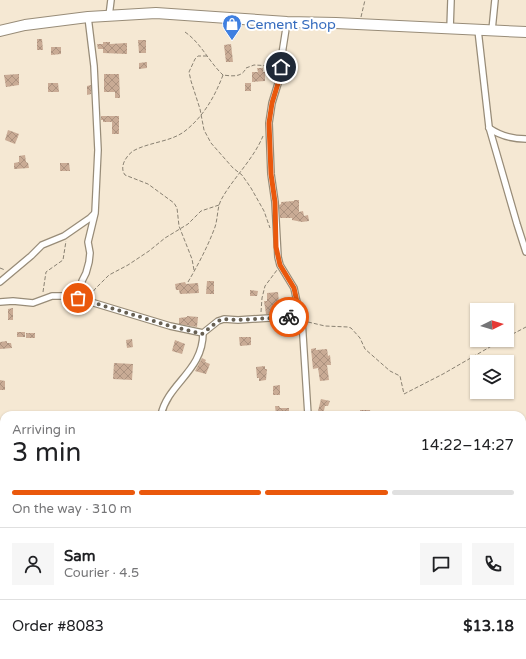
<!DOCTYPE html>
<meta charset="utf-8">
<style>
body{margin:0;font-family:"Varela Round",sans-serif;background:#f6f6f6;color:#202124;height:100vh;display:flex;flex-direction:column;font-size:15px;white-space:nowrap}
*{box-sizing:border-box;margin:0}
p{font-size:13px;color:#757577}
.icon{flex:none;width:22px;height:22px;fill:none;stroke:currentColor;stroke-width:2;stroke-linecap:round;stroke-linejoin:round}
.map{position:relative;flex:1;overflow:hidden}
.panel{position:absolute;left:0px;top:411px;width:526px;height:248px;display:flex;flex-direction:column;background:#fff;border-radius:12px 12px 0 0;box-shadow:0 1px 3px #0004}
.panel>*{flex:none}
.needle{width:26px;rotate:85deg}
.buttons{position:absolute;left:470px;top:303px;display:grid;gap:8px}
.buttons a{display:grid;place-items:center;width:44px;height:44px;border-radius:0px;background:#fff;box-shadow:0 1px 3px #0004;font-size:20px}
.pin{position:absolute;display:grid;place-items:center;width:34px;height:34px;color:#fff;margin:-17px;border:2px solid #fff;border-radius:50%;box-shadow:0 1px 4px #0007}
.courier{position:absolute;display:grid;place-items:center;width:40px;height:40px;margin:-20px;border:3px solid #ea580c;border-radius:50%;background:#fff;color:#222;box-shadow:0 1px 5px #0007}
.summary em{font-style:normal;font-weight:600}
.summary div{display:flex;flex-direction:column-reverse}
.summary{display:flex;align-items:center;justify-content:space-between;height:68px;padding:0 12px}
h1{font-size:26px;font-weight:600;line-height:30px}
.bar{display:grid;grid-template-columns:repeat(4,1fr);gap:6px 4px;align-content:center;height:48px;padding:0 12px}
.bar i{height:5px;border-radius:3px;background:#e0e0e0}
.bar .selected{background:#ea580c}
.bar p{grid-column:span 4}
.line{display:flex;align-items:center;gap:10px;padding:0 12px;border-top:1px solid #e0e0e0}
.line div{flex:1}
.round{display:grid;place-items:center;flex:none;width:42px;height:42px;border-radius:0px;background:#f6f6f6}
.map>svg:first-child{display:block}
.building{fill:url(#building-cross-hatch)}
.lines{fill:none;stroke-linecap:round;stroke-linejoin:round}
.street-casing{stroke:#988c78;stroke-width:8}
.highway-casing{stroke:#988c78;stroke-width:12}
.path{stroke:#898172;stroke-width:1;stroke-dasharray:4 2;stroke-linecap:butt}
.street{stroke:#fff;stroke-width:5.5}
.highway{stroke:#fff;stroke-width:10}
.done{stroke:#676053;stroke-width:4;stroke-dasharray:0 7.2}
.route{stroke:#ea580c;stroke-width:5}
.labels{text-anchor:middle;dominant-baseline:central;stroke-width:4;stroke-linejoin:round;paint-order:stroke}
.shop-label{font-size:14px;fill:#366cbe;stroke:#fff;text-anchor:start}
</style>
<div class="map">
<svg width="526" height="659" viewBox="0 0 526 659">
<defs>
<pattern id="building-cross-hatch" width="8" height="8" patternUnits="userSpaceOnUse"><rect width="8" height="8" fill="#c9ab95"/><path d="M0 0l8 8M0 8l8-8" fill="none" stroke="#ac927f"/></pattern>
</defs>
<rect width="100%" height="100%" fill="#f5e8d3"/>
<g class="building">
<polygon points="37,39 42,39 43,50 37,50"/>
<polygon points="138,40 146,40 146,53 139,53"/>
<polygon points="103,42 110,42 110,44 127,43 127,54 103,53 103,49 98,49 97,44 103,44"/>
<polygon points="231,44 233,62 226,62 224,45"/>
<polygon points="51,47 61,47 61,54 51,55"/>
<polygon points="147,62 147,68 139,69 139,63"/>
<polygon points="257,68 263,68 263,72 265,72 265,81 252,82 252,72 258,72"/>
<polygon points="19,74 19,85 6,87 4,75"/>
<polygon points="104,74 119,74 120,98 115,98 115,92 104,92"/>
<polygon points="48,83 58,83 59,92 48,92"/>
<rect x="245" y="83" width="6" height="8"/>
<polygon points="91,85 91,94 87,95 87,86"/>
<polygon points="101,116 119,116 119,134 112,134 112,122 103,122 103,120 101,120"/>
<polygon points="8,130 19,134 15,144 5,140"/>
<polygon points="25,155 26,162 28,163 29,168 14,169 14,163 19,162 19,156"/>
<polygon points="60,163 69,163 70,171 60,171"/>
<polygon points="294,200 299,200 299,212 303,211 304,216 308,215 309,221 302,222 292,220 292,218 280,218 279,205 281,204 281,202 294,201"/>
<polygon points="207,281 214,281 214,294 206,294"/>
<polygon points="185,282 186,284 198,283 199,293 180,294 179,290 176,290 175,284"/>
<polygon points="250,290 258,291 257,296 250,296"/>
<polygon points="278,292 279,303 281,303 283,312 286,313 266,314 264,301 267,301 267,293"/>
<polygon points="13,308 13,320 8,320 8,309"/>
<polygon points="187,316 198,317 197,327 179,324 179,318 187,317"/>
<rect x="17" y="332" width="8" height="5"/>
<rect x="26" y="333" width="9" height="5"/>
<polygon points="239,337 251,337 251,345 240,346"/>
<polygon points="132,339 133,347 127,348 126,340"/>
<polygon points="175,340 185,344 182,354 172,351"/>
<polygon points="7,341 7,343 11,343 12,348 0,349 0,342"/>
<polygon points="316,348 316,350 327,349 328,356 330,355 331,365 327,365 329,380 320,381 318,368 313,369 311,349"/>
<polygon points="202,358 206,360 205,362 210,364 206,374 195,371"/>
<polygon points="114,363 133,364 132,380 113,379"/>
<polygon points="265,366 265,369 267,369 266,380 259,381 259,378 257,378 256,367"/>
<polygon points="0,380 5,381 5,390 0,390"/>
<polygon points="280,385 280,395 273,395 273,386"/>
<polygon points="321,399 330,401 328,406 325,406 323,415 317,415"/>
<polygon points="275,406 279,406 280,408 289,408 289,413 284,413 284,415 276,415"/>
<polygon points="360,410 370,410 371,415 360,415"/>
</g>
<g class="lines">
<defs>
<g id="street">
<polyline points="109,16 111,0"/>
<polyline points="287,22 282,54 280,77 272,103 269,123 271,174 275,202 278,257 280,265 294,288 300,316 302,320 308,415"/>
<polyline points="450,29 451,0"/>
<polyline points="478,30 489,127 517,224 526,252"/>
<polyline points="492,30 495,0"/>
<path d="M489,128C499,135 513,139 526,139"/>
<polyline points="0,282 31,256 42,245 64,236 90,218 94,214"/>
<polyline points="80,299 82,281 86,273 89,262 90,253 88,242 95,213 98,150 94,66 88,17"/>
<polyline points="0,302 13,301 33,303 52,296 71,296 170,326 203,333 218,321 224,319 238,320 300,316"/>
<path d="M161,415C168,383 203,371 203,333"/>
<polyline points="522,468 526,466"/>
<polyline points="0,484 4,484"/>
<polyline points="0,573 4,572"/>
<polyline points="522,624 526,626"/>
<polyline points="522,646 526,645"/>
<polyline points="228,655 228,659"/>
<polyline points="352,655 352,659"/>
<polyline points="117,659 138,655"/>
<polyline points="418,659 435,655"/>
</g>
<polyline id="highway" points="0,31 25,25 88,17 156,13 287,22 336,23 526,32"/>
</defs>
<use href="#street" class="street-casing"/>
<use href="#highway" class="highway-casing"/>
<g class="path">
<polyline points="361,17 365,0"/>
<path d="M185,32C201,43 209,62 223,75"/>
<polyline points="207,56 198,56 195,59 189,72 191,81 200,109 204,130 211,143 233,168 242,175 251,188 264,211 270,228"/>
<polyline points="0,268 5,270"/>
<path d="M194,270L192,259L179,226L177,208L174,203L148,184L125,175C119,167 126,156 133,151C149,142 171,142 185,131C204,116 215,96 223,75C231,76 242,78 246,68L254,65L274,66"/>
<path d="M188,282C198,265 208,246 215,227C218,218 217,208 221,200C233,178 253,160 263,136"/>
<polyline points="43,292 46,272 63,260 66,241"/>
<polyline points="90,296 95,289 109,275 128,265 149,251 165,238 188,224 201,211 219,205"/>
<polyline points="261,312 262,298 265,286 277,270"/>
<polyline points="308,322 325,326 348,327 351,328 360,338 365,349 390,371 400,376 404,394 443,374 502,340"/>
<polyline points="507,337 526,327"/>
<polyline points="522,531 526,529"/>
</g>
<use href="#street" class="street"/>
<use href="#highway" class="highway"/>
</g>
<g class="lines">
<polyline class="done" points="78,298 170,326 202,334 218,321 224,319 238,320 289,317"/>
<polyline class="route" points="281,67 280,77 272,103 269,123 271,174 275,202 276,247 280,265 294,288 300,316 289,317"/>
</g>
<defs>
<symbol id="shop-pin" viewBox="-11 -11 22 30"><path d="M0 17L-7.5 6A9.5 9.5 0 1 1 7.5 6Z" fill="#3f7fe0" stroke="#fff"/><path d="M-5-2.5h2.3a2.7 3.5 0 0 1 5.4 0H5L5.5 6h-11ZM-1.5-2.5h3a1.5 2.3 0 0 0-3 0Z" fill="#fff"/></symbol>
</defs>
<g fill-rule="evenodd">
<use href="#shop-pin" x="221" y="13" width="22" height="30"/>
</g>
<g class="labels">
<g class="shop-label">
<text x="246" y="24">Cement Shop</text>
</g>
</g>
</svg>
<div class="buttons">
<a><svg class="needle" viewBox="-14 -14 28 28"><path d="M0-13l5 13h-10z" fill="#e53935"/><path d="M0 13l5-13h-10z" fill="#757577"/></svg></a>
<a><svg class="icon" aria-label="layers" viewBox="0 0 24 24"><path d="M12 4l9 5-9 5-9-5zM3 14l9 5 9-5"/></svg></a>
</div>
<div class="pin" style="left:78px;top:298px;background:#ea580c"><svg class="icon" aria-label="bag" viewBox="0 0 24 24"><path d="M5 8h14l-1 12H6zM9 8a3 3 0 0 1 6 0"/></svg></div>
<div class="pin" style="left:281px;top:67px;background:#1f2937"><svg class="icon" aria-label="home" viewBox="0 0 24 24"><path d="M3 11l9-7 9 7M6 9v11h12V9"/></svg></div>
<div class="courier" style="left:289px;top:317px"><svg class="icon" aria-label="bike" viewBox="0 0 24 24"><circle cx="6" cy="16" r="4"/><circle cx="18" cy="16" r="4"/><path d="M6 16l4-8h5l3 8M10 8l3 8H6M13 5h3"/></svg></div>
<section class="panel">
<div class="summary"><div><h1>3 min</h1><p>Arriving in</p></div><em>14:22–14:27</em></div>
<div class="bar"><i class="selected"></i><i class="selected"></i><i class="selected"></i><i></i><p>On the way · 310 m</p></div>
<div class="line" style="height:72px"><a class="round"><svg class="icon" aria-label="person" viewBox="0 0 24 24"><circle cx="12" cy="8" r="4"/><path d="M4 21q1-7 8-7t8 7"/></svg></a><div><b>Sam</b><p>Courier · 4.5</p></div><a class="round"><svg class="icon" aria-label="chat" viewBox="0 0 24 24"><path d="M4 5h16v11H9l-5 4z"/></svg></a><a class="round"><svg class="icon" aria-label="phone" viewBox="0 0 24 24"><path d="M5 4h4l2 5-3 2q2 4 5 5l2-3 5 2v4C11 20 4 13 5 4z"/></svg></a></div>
<div class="line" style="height:52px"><div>Order #8083</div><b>$13.18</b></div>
</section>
</div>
